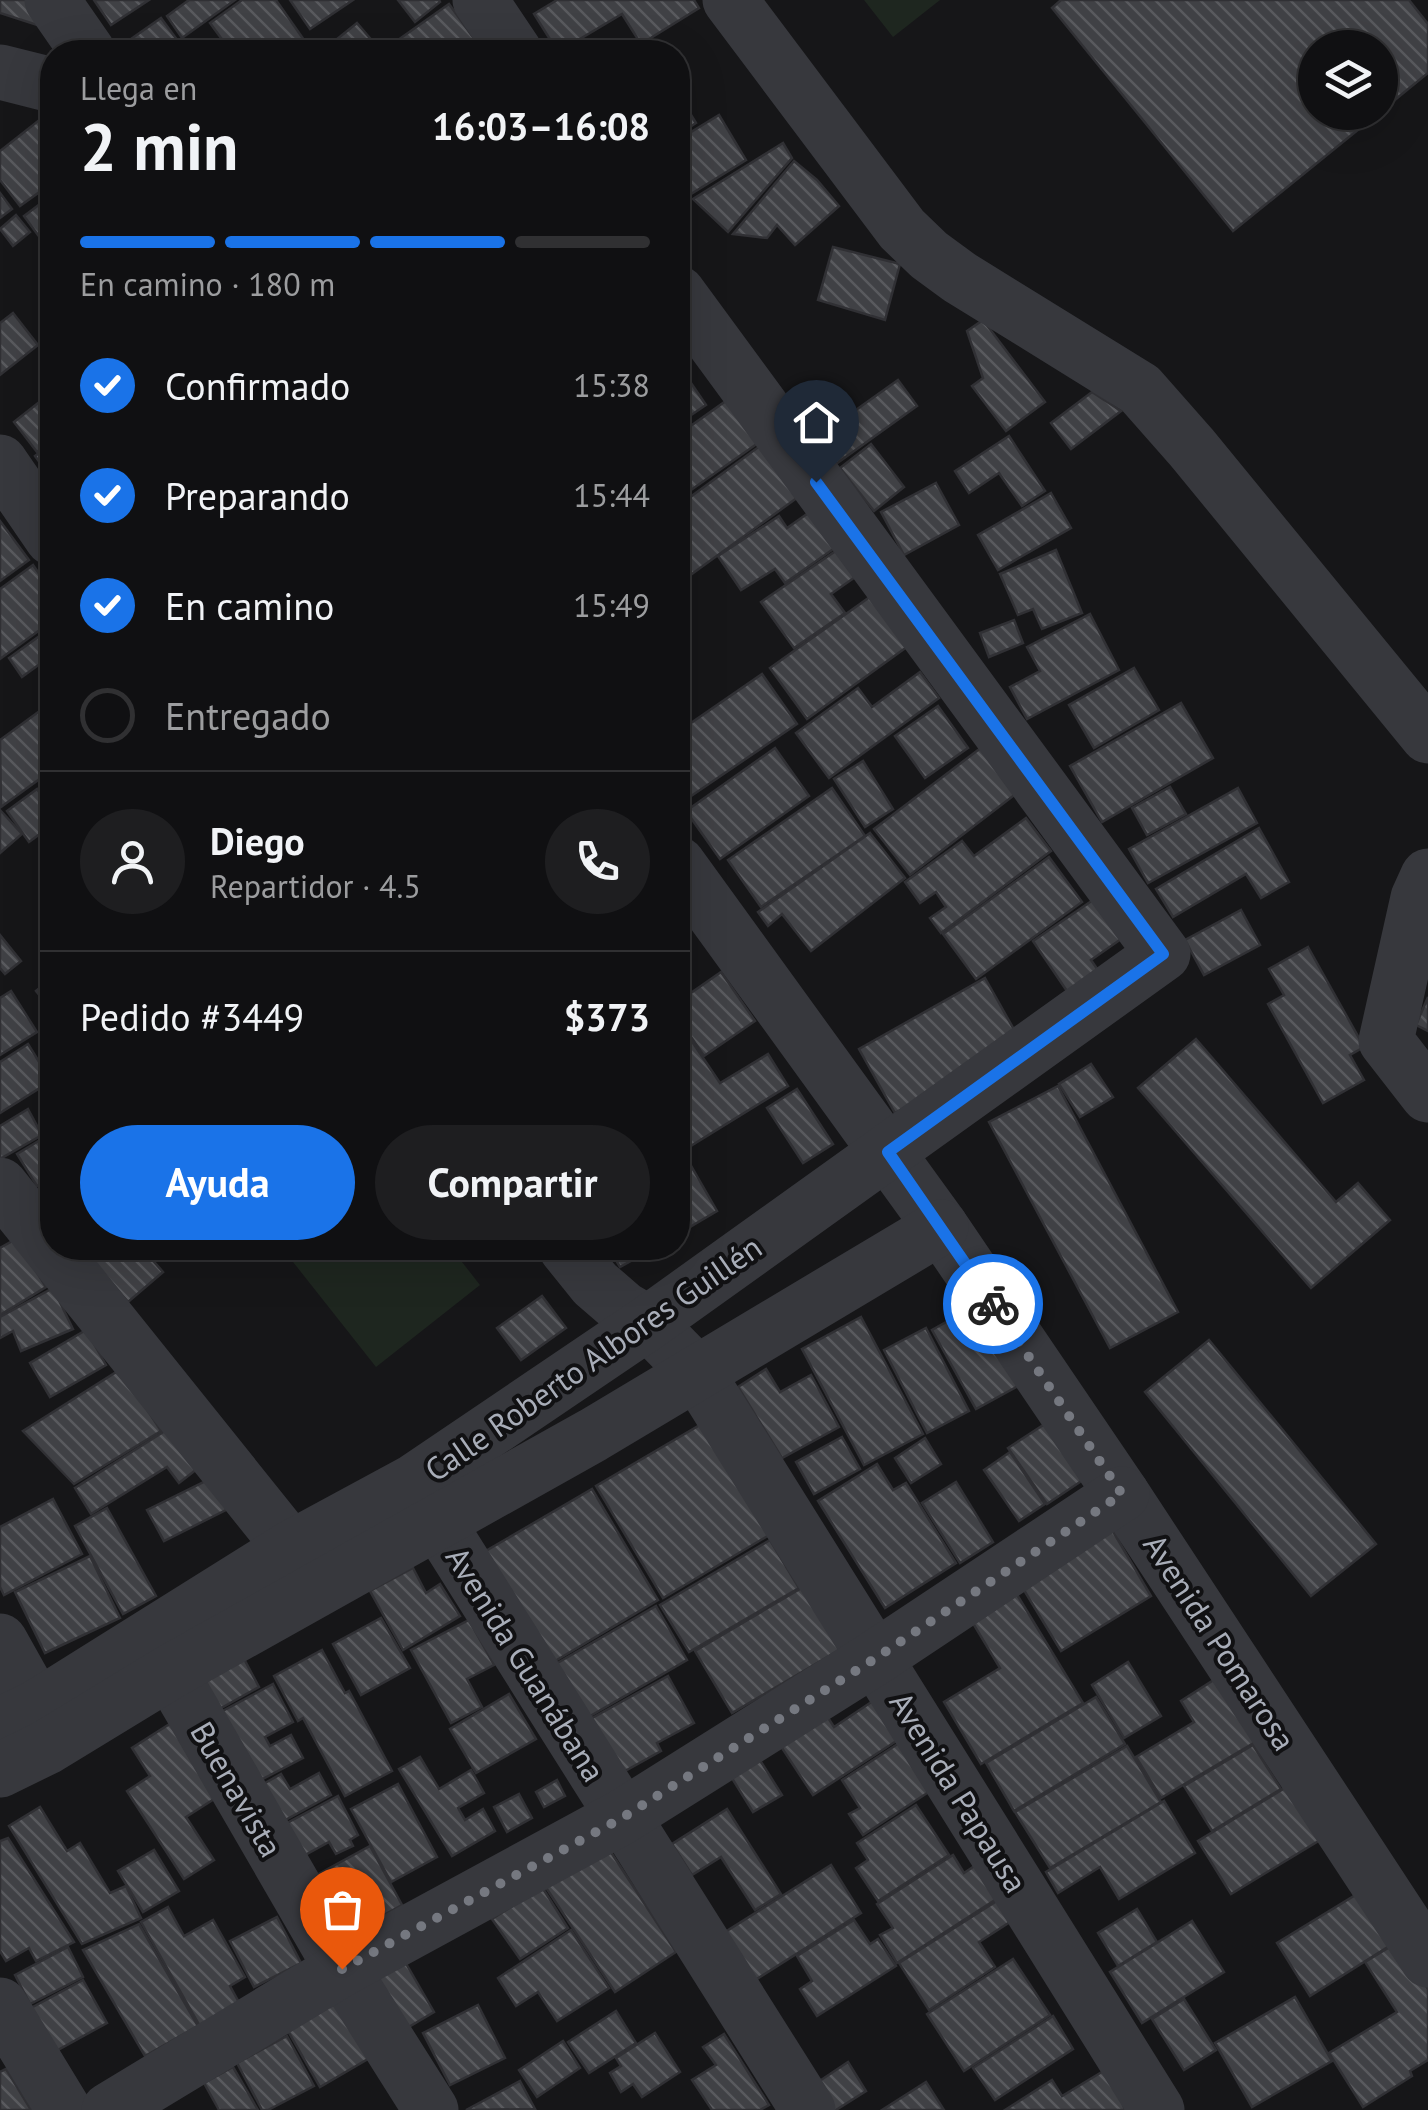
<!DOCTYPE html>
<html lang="es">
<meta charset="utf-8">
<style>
body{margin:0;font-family:"PT Sans",sans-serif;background:#1e1e20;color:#f1f3f6;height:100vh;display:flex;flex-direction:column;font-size:38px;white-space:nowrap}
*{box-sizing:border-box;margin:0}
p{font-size:32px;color:#9c9d9f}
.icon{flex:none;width:55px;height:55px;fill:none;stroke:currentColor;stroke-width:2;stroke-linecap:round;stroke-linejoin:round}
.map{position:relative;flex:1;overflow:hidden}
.sheet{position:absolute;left:40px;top:40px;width:650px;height:1220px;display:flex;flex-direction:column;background:#101012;border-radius:40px;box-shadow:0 10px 40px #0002,0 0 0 2px #303032}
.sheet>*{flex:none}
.buttons{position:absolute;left:1298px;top:30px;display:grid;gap:20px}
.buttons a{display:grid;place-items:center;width:100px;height:100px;border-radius:50%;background:#101012;box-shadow:0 10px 40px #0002,0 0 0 2px #303032;font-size:50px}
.pin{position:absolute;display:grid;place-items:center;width:85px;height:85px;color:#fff;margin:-102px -42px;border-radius:50% 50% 50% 0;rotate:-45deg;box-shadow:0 0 10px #0007}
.pin .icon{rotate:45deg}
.courier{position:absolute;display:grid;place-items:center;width:100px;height:100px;margin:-50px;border:8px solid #1a73e8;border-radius:50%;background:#fff;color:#222;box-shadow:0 2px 12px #0007}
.headline em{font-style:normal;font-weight:800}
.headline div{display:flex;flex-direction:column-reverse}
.headline{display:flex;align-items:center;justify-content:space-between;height:170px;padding:0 40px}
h1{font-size:65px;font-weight:800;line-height:75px}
.bar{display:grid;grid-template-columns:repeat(4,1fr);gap:15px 10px;align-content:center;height:120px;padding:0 40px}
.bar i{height:12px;border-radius:8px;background:#303032}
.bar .on{background:#1a73e8}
.bar p{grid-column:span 4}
.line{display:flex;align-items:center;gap:25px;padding:0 40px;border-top:2px solid #303032}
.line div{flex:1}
.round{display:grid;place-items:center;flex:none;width:105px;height:105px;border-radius:52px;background:#1e1e20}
ol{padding:0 40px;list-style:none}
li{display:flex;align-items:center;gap:30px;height:110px}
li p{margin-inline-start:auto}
li .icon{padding:10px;border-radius:50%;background:#1a73e8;color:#fff;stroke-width:4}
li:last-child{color:#9c9d9f}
li i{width:55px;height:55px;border:5px solid #303032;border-radius:50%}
.cta{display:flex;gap:20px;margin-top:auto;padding:20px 40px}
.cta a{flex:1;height:115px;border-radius:60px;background:#1a73e8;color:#fff;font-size:40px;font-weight:800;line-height:115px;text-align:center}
.cta a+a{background:#1e1e20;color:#f1f3f6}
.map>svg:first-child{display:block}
.garden{fill:#1e261f}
.building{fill:url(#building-back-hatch);stroke:#303034;stroke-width:2.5}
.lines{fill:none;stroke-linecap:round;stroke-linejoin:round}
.minor{stroke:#37383d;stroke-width:55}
.done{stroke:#757880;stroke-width:10;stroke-dasharray:0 18}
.route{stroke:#1a73e8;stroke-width:12}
.labels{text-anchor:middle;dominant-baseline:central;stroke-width:8;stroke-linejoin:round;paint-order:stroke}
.street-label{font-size:32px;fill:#a8adb8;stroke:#111113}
</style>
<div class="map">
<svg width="1428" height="2110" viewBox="0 0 1428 2110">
<defs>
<pattern id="building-back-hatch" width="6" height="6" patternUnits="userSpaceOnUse" patternTransform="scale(2.5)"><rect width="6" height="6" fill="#404145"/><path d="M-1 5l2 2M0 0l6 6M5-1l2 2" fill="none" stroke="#595a5e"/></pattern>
</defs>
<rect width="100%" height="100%" fill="#161618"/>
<g class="garden">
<polygon points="864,0 940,0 893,37"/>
<polygon points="282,1248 451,1248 480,1285 376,1367"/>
</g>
<g class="building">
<polygon points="0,0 37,0 65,34 0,13"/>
<polygon points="94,0 149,0 111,25"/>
<polygon points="189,0 235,0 182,38 167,16"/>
<polygon points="242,0 276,0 304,40 286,52 213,52 209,47 221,38 210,23"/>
<polygon points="290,0 353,0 310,29"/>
<polygon points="398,0 439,0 440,2 415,22"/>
<polygon points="557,0 694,0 699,8 641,44 622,14 558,52 534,14"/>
<polygon points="1061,0 1409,0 1428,24 1428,73 1380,112 1380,48 1315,48 1315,112 1380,112 1233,231 1052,8"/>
<polygon points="449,4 483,51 407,52 398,40"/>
<polygon points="161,18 186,52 126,52 121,46"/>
<polygon points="357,23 380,50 377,52 321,52"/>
<polygon points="678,94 696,123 678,135"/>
<polygon points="52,110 52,183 20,206 0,180 0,151"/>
<polygon points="719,115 746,160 678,202 678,140"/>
<polygon points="783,143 792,158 728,232 693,199"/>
<polygon points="794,161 817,180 839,206 795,245 777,225 767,238 733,234"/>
<polygon points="0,193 12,209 0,218"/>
<polygon points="52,195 52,225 38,235 24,216"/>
<polygon points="16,215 30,232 13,246 0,229"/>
<polygon points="833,247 900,264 885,320 818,300"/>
<polygon points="13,313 38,345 0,375 0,323"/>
<polygon points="983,320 1045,402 1006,431 972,386 983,378 967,331"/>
<polygon points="678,364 706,405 678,424"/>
<polygon points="898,380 917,406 836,464 797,409 826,389 846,417"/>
<polygon points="52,392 52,440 37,452 14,422"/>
<polygon points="1092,392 1121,411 1071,449 1051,423"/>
<polygon points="730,398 761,441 681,497 678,492 678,435"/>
<polygon points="1009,436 1045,491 1022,506 999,473 969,493 955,471"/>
<polygon points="52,443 52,479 35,456"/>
<polygon points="764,443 801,495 678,584 678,506"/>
<polygon points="871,444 904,487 874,511 840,468"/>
<polygon points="936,483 959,525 904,555 881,512"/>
<polygon points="1051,493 1071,528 998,570 978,535"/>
<polygon points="814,509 839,545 785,583 775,569 741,590 718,556 779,516 787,528"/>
<polygon points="0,521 29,560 0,581"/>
<polygon points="843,546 861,573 831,594 845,613 794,648 761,602"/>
<polygon points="1056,550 1082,613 1042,629 1033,609 1018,615 1000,574"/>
<polygon points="33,565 52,592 52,621 0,659 0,589"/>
<polygon points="874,594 911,644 807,719 770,668"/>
<polygon points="1090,614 1119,670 1027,719 1010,687 1040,671 1027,647"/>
<polygon points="1014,620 1023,643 989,657 980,633"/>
<polygon points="52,627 52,655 22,677 9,658"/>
<polygon points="1134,668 1159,710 1094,748 1069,705"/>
<polygon points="920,672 939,698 829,778 796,733 858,688 872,707"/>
<polygon points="762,674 797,724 678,805 678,732"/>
<polygon points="52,702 52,770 1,807 0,740"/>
<polygon points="1181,703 1213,758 1102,822 1070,766"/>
<polygon points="938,706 968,748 925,778 895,736"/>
<polygon points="982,747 1017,793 910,875 874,829"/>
<polygon points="775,748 809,796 720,859 686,811"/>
<polygon points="863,761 893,809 865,827 834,779"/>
<polygon points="52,778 52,808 38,789"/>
<polygon points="1170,787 1186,814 1147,835 1132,808"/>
<polygon points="832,788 865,836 761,907 728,860"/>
<polygon points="1238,788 1257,823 1148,883 1129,849"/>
<polygon points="37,789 52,810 52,825 29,842 7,811"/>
<polygon points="0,810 22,834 0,853"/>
<polygon points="1026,818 1051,851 941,933 930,918 946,907 936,892 920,903 905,882 962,841 974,856"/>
<polygon points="1259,828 1289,882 1261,898 1246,874 1173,917 1156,889"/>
<polygon points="870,833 905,878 811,951 782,914 768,926 758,912"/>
<polygon points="1049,857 1082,902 976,979 943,934"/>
<polygon points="1096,898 1124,937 1091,960 1102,976 1071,997 1033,941"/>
<polygon points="1241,910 1260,945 1204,975 1185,940"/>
<polygon points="0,935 21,961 5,974 0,968"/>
<polygon points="1308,947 1364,1047 1350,1055 1364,1080 1323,1103 1268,1004 1284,995 1269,969"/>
<polygon points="721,972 755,1021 704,1056 678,1018 678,1002"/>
<polygon points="52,978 52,1011 36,991"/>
<polygon points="985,978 1021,1042 895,1113 859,1049"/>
<polygon points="11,991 37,1032 0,1055 0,998"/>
<polygon points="1428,997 1428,1031 1416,1025"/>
<polygon points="689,1037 720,1083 768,1054 788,1086 689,1147 678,1130 678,1045"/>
<polygon points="1196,1039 1336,1202 1358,1183 1390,1220 1311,1288 1138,1088"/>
<polygon points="28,1044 51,1081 0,1113 0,1062"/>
<polygon points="1091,1064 1113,1097 1080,1117 1059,1084"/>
<polygon points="1058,1086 1178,1312 1110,1348 989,1122"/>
<polygon points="797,1089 833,1144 803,1163 767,1108"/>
<polygon points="28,1109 42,1135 0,1159 0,1126"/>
<polygon points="52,1133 52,1177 37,1186 17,1154"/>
<polygon points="678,1143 717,1211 678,1234"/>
<polygon points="16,1239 46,1287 0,1315 0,1248"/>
<polygon points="104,1248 142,1248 163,1272 128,1302 91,1259"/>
<polygon points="609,1248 654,1248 620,1267"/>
<polygon points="53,1288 73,1329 21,1351 13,1331 0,1338 0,1317"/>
<polygon points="542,1296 566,1328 521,1360 497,1328"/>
<polygon points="989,1298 1033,1378 976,1409 932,1330"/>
<polygon points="861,1317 923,1434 864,1465 802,1349"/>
<polygon points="926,1328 969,1411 927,1433 884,1350"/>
<polygon points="86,1330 106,1365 50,1397 30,1363"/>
<polygon points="1209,1340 1376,1544 1311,1596 1145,1392"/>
<polygon points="121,1369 161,1431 74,1484 23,1431"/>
<polygon points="766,1369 780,1392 811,1375 839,1427 782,1458 738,1387"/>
<polygon points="1054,1418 1092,1474 1047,1504 1008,1448"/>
<polygon points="705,1422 771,1534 663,1598 596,1486"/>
<polygon points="168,1429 197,1469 179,1483 167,1467 91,1514 75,1488"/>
<polygon points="842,1437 860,1469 814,1494 796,1462"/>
<polygon points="925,1438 941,1464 911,1483 895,1458"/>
<polygon points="1010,1452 1045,1504 1019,1521 984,1470"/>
<polygon points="877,1464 893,1490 906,1483 956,1563 885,1608 818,1501"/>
<polygon points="218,1475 234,1506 164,1541 147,1510"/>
<polygon points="956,1482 993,1542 960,1563 922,1503"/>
<polygon points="592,1489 658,1600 550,1664 484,1552"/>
<polygon points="53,1499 82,1554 4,1595 0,1587 0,1527"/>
<polygon points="107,1508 156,1596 123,1614 75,1526"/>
<polygon points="1111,1528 1151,1596 1061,1651 1019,1582"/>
<polygon points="770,1540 799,1588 689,1652 660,1605"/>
<polygon points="90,1556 120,1618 45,1653 15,1592"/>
<polygon points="413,1568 426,1593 440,1584 460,1616 403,1650 370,1591"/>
<polygon points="805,1586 841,1649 732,1713 695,1651"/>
<polygon points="1016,1593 1083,1703 981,1764 944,1702 1000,1668 971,1620"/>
<polygon points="656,1606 687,1660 585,1719 554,1665"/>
<polygon points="381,1618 410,1668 361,1695 333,1644"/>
<polygon points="469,1620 494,1665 467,1679 482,1707 451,1723 411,1650"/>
<polygon points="322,1650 345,1693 349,1691 392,1771 345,1796 303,1718 298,1721 274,1676"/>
<polygon points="242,1655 259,1687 214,1712 197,1679"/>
<polygon points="1128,1662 1161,1716 1124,1738 1092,1685"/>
<polygon points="1223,1674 1262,1738 1161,1798 1136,1757 1194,1722 1181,1701"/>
<polygon points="668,1676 694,1723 657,1743 661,1751 616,1776 585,1722"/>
<polygon points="273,1684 293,1722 265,1737 270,1746 291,1735 303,1758 255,1783 217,1714"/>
<polygon points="509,1694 536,1739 476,1773 450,1729"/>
<polygon points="1096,1697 1125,1744 1014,1811 986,1763"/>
<polygon points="876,1699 901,1738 813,1795 778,1742 825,1713 834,1727"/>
<polygon points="179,1718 225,1792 186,1817 214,1860 184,1879 127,1791 150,1776 132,1748"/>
<polygon points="907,1738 938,1786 863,1835 849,1814 860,1808 842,1780"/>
<polygon points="1253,1745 1281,1789 1212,1831 1184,1786"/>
<polygon points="1127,1746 1161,1802 1050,1868 1015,1812"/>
<polygon points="420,1757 439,1789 471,1770 484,1793 458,1808 465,1820 483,1809 495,1831 452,1856 399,1769"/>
<polygon points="758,1757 782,1795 753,1812 730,1775"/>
<polygon points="319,1773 331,1795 278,1824 258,1787 281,1774 290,1789"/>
<polygon points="557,1780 565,1796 544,1807 536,1792"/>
<polygon points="1298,1780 1330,1834 1231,1894 1198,1841"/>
<polygon points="398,1784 437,1857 391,1882 351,1809"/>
<polygon points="519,1794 532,1818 507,1832 494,1807"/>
<polygon points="338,1796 358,1835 350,1840 353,1846 336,1854 329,1842 305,1855 287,1823"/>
<polygon points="1164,1801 1195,1853 1119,1899 1100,1867 1058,1893 1046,1872"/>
<polygon points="916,1805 949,1855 878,1901 856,1868 868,1860 857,1843"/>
<polygon points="40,1807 67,1851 80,1843 110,1893 126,1886 141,1918 82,1944 9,1826"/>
<polygon points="727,1809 781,1894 755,1910 721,1857 692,1875 672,1844"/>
<polygon points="8,1838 74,1942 36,1961 29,1948 6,1961 0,1951 0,1841"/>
<polygon points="603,1840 676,1952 615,1992 541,1880"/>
<polygon points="370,1846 402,1905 347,1935 315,1876"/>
<polygon points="154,1850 179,1891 143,1912 118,1871"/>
<polygon points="953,1855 964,1873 976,1865 998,1898 897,1963 880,1935 893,1928 877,1904"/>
<polygon points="831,1865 861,1913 752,1982 722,1934"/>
<polygon points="542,1887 568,1928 520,1959 492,1919"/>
<polygon points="1362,1891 1394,1943 1310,1996 1277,1943"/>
<polygon points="1000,1899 1013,1920 979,1942 995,1967 929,2010 899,1963"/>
<polygon points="168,1907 184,1936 213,1920 245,1977 230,1986 241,2006 201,2028 141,1922"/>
<polygon points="1137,1909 1157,1942 1118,1966 1098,1933"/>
<polygon points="277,1917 301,1963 254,1987 230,1941"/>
<polygon points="854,1920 870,1944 878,1939 896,1966 817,2016 800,1989 812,1981 797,1956"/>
<polygon points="1192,1921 1224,1972 1142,2023 1110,1972"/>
<polygon points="139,1924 198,2026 145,2056 83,1950"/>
<polygon points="571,1930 609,1988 557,2021 538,1992 516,2006 498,1978"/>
<polygon points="1398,1942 1428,1989 1428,2060 1410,2071 1412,2076 1363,2107 1329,2053 1397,2012 1365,1962"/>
<polygon points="68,1947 83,1977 30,2004 15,1975"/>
<polygon points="1013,1959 1050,2015 964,2071 927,2014"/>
<polygon points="404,1960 434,2012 407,2028 376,1975"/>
<polygon points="83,1980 107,2023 56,2051 31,2008"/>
<polygon points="1295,1997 1332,2061 1252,2107 1215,2043"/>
<polygon points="1184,1999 1216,2050 1184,2070 1152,2019"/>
<polygon points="341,2000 373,2056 320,2087 288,2031"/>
<polygon points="478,2005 505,2058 450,2085 423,2033"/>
<polygon points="616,2011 636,2043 589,2073 568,2042"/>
<polygon points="1053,2016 1073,2049 995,2100 973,2068"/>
<polygon points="655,2033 680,2072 642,2097 633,2084 621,2092 610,2073 621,2066 616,2058"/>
<polygon points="724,2034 769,2105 760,2110 712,2110 692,2080 716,2065 703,2047"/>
<polygon points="287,2036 314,2086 268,2110 262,2110 237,2063"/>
<polygon points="563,2041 580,2068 537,2097 519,2070"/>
<polygon points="848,2062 866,2091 836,2110 831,2110 815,2084"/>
<polygon points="233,2067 258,2110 219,2110 204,2083"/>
<polygon points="1110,2067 1125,2110 1005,2110 1052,2080 1062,2096"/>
<polygon points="6,2069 31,2110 0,2110 0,2072"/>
<polygon points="520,2081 535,2109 466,2110"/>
<polygon points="926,2082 944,2110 882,2110"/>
</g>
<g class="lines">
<g class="minor">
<polyline points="52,0 88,52"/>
<polyline points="480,0 515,52"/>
<polyline points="730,0 902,229 929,255 959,277 1140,389 1192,448 1428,736"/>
<polyline points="0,72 52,85"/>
<polyline points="0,462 52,538"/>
<polyline points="678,864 941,1227 1122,1494 1428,1960"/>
<polyline points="1428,876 1418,898 1386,1041 1428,1095"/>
<polyline points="0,1185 291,1548"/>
<polyline points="566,1248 595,1284 624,1309 648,1323 697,1373 1157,2110"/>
<polyline points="418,1491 808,2110"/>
<polyline points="0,1641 37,1707"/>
<polyline points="170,1672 342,1969 431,2110"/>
<polyline points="0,1725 37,1707 291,1548 413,1482 648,1323 1163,954 678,293"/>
<polyline points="0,1770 47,1747 170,1672 593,1435 941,1227"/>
<polyline points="0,2005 64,2110"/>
<polyline points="109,2110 342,1969 622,1817 875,1658 1122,1494"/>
</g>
</g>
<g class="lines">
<polyline class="done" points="342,1969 622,1818 876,1658 1122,1494 993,1304"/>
<polyline class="route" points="816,482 1163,954 888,1152 993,1304"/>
</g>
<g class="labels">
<g class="street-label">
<text transform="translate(593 1358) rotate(-35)">Calle Roberto Albores Guillén</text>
<text transform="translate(1220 1642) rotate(57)">Avenida Pomarosa</text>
<text transform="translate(526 1664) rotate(58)">Avenida Guanábana</text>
<text transform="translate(237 1789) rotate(60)">Buenavista</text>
<text transform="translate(959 1792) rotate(58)">Avenida Papausa</text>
</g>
</g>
</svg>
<div class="buttons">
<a><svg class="icon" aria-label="layers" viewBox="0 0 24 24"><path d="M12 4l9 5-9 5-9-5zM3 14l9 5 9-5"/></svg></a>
</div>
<div class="pin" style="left:342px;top:1969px;background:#ea580c"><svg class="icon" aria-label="bag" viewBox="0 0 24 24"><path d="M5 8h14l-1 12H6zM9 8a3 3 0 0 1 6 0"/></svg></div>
<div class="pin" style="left:816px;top:482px;background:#1f2937"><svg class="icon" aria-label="home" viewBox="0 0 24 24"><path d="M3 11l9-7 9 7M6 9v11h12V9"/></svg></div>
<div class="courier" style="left:993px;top:1304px"><svg class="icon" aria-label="bike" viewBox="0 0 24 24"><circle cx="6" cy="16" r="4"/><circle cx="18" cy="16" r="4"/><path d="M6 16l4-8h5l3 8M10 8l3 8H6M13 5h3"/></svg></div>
<section class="sheet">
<div class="headline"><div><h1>2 min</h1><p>Llega en</p></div><em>16:03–16:08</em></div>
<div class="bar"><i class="on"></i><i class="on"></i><i class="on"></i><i></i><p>En camino · 180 m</p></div>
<ol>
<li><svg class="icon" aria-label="check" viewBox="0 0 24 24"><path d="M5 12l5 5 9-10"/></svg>Confirmado<p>15:38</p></li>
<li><svg class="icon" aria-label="check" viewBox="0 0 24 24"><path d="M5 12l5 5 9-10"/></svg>Preparando<p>15:44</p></li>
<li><svg class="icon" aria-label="check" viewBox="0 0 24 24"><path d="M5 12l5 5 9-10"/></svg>En camino<p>15:49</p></li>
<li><i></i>Entregado</li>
</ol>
<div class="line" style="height:180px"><a class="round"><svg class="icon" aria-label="person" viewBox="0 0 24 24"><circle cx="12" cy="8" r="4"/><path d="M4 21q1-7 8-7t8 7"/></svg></a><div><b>Diego</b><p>Repartidor · 4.5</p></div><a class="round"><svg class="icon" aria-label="phone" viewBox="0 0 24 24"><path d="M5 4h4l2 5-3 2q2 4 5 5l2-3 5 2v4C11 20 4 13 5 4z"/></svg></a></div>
<div class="line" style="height:130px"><div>Pedido #3449</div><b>$373</b></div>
<div class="cta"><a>Ayuda</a><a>Compartir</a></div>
</section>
</div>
